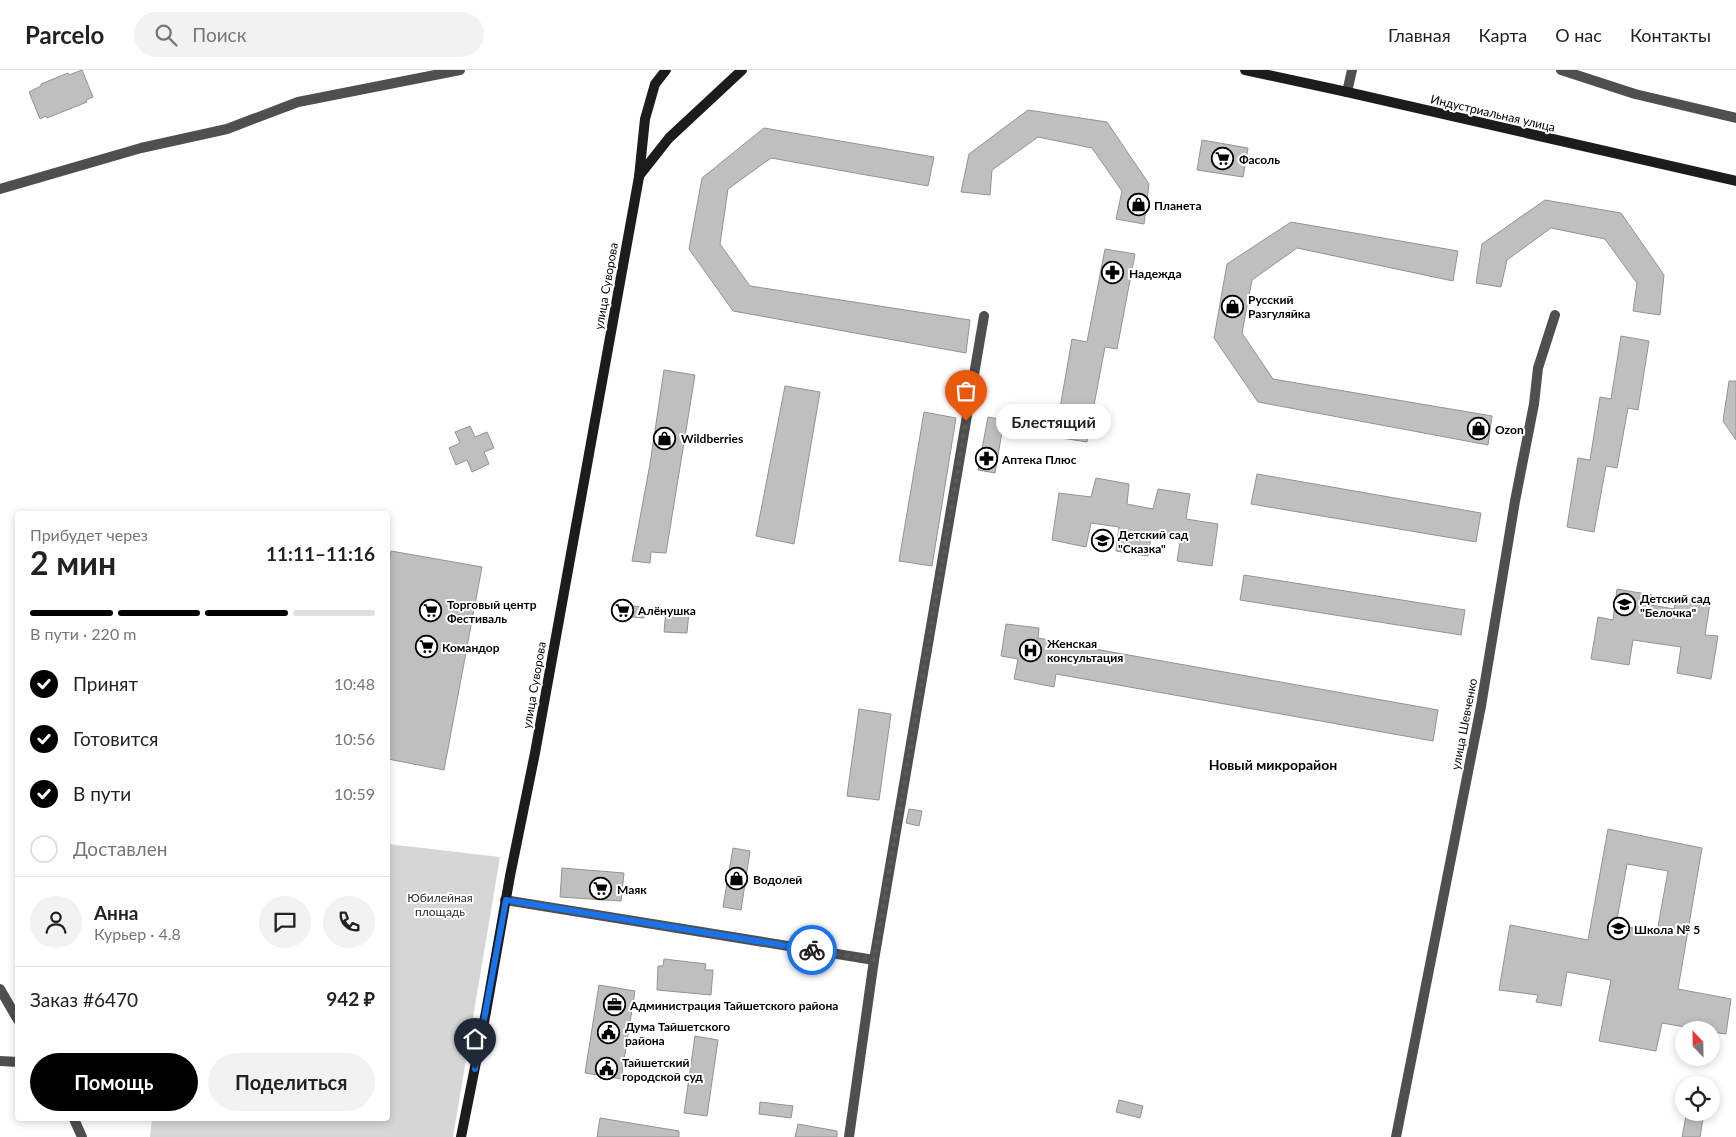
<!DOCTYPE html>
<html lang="ru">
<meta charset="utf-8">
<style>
body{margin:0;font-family:Lato,sans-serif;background:#f2f2f2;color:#222;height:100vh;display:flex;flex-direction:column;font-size:19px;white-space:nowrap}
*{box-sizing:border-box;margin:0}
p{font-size:16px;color:#767676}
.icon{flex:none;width:28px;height:28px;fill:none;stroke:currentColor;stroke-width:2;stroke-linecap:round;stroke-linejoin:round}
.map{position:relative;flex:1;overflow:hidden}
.panel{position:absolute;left:15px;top:441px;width:375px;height:610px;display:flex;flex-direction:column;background:#fff;border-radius:5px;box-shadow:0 2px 8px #0003}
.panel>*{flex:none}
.needle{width:32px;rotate:338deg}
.fabs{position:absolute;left:1675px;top:951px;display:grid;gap:10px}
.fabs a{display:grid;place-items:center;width:45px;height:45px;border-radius:50%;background:#fff;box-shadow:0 2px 8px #0003;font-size:25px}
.pin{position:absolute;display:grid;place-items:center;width:42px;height:42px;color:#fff;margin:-51px -21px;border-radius:50% 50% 50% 0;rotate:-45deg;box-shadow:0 0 5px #0007}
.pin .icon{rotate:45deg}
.courier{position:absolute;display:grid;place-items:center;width:50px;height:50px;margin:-25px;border:4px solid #1a73e8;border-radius:50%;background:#fff;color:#222;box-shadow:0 1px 6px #0007}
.bubble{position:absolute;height:35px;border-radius:18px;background:#fff;box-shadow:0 2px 8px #0003;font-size:16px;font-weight:700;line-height:35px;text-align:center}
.headline em{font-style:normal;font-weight:700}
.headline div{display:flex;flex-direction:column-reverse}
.headline{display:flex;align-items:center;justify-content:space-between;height:85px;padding:0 15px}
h1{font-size:32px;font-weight:700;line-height:38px}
.bar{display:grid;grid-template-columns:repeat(4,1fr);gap:8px 5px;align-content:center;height:60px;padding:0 15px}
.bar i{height:6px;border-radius:4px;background:#e0e0e0}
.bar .on{background:#000}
.bar p{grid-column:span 4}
.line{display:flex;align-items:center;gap:12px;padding:0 15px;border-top:1px solid #e0e0e0}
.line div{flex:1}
.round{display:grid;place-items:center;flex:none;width:52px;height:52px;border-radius:26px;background:#f2f2f2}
ol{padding:0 15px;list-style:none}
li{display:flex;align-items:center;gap:15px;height:55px}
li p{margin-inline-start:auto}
li .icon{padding:5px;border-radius:50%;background:#000;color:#fff;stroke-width:4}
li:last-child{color:#767676}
li i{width:28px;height:28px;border:2px solid #e0e0e0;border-radius:50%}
.button{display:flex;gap:10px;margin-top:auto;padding:10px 15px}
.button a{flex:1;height:58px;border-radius:30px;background:#000;color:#fff;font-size:20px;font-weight:700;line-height:58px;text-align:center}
.button a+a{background:#f2f2f2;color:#222}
header{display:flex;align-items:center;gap:30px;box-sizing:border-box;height:70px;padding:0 25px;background:#fff;border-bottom:1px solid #e0e0e0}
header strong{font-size:24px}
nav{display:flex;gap:28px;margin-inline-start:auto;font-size:18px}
.search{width:350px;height:45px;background:#f2f2f2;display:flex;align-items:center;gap:12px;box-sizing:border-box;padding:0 18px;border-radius:28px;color:#767676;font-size:19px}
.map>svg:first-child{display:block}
.green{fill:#d6d6d6}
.building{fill:#bfbfbf;stroke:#939393;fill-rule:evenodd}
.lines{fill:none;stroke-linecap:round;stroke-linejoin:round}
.street{stroke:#4f4f4f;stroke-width:10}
.secondary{stroke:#1c1c1c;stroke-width:10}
.done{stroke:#595959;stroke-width:5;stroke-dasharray:0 9}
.route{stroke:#1a73e8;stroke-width:6}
.labels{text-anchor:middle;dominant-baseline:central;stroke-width:4;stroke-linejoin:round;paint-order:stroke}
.street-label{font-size:12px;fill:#000;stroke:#fff}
.poi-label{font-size:12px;font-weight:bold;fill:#000;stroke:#fff;text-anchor:start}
.park-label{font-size:12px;fill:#2d2d2d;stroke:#fff}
.neighbourhood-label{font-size:14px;font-weight:bold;fill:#000;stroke:#fff}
</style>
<header>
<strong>Parcelo</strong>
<div class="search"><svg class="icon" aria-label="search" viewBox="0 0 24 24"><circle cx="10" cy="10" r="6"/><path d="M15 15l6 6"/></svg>Поиск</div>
<nav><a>Главная</a><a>Карта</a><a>О нас</a><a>Контакты</a></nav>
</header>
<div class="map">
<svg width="1736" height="1067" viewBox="0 0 1736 1067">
<rect width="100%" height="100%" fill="#fff"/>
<polygon class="green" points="388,774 500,787 453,1067 150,1067 152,1049 388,1049"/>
<g class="building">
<polygon points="82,0 93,27 86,30 87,32 47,48 46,46 40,49 29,22 41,16 41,14 68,3 69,5"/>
<polygon points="1028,40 1107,52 1149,114 1144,154 1116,149 1122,121 1092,78 1038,67 992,100 990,125 961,122 969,84"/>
<polygon points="764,58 934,87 928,116 771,88 728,119 720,174 750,216 970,250 966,283 733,241 689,179 702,108"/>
<polygon points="1202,70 1248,78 1243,107 1197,100"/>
<polygon points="1545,130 1621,143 1664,205 1660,245 1633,241 1637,213 1605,169 1551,158 1507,190 1501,217 1476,213 1482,174"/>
<polygon points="1291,152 1458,181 1453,211 1297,178 1252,210 1242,263 1273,309 1492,346 1488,375 1258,332 1214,268 1227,194"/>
<polygon points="1105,179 1135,184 1117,279 1105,277 1087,372 1055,367 1072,269 1087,272"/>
<polygon points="1621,266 1649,271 1638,340 1628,338 1617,398 1606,396 1594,462 1567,457 1578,388 1590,390 1600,327 1611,329"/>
<polygon points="664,300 695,305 666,483 651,482 650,493 632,491 650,394"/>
<polygon points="1729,311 1736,311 1736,370 1723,351"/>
<polygon points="785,316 820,322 794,474 756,466"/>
<polygon points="924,342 956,348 932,496 899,491"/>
<polygon points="988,347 1004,350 995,403 978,400"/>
<polygon points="470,356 475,367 487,362 494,378 484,382 489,394 472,402 467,390 456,395 449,378 460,373 455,362"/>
<polygon points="1257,404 1481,443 1476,472 1251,434"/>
<polygon points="1096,408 1129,414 1127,434 1153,439 1158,419 1190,424 1186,449 1218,454 1212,496 1177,491 1181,466 1152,462 1148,486 1116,481 1119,457 1091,453 1086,477 1052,470 1059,423 1091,427"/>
<polygon points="391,481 482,497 444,700 388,689 388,502"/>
<polygon points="1244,505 1465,540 1461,565 1240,530"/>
<polygon points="1617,519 1652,525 1651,535 1674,539 1676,528 1710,533 1705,565 1718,566 1711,609 1677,603 1681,577 1633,570 1629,595 1591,589 1598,547 1613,550"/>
<polygon points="620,535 645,537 644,548 619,546"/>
<polygon points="666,540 689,541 687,563 664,562"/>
<polygon points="1006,554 1039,558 1038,568 1061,572 1061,573 1438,640 1433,671 1056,604 1054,617 1014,609 1018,589 1001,586"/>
<polygon points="859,639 891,644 879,730 847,726"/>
<polygon points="909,739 922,741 919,756 906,753"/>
<path d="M1608,759L1702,778L1678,919L1731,929L1726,964L1711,962V960H1702L1662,953L1656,981L1599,971L1611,910L1567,902L1561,936L1536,932L1538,925L1499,920L1510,855L1588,870ZM1627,794L1668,801L1657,862L1616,855Z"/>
<polygon points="733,778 750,781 741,840 723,837"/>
<polygon points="562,798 624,803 621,831 560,827"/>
<polygon points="664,889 706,894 705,900 713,900 711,925 657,920 658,896 663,896"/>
<polygon points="599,915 635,921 621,1009 585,1003"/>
<polygon points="695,966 718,970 707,1046 684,1043"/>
<polygon points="1119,1030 1143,1036 1140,1048 1116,1042"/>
<polygon points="760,1032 793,1036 791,1048 759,1044"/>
<polygon points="1686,1046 1703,1049 1700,1067 1682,1067"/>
<polygon points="600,1048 679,1061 679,1067 597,1067"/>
<polygon points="798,1054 837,1061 837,1067 795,1067"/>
</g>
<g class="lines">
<g class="street">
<polyline points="1561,0 1635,24 1736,48"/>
<polyline points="1347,22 1352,0"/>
<polyline points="0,119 141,78 227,59 298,32 460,0"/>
<polyline points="505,830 874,890"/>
<polyline points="0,919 18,950"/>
<polyline points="0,991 18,992"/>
<polyline points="74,1049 82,1067"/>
<polyline points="849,1067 874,890 984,246"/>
<polyline points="1396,1067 1481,636 1515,431 1534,334 1538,298 1555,245"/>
</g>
<g class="secondary">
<polyline points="1245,0 1347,22 1736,111"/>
<polyline points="639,106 669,68 742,0"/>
<polyline points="461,1067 486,942 510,806 535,683 639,107 645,49 655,14 666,0"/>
</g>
</g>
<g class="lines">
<polyline class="done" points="812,880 874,890 966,351"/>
<polyline class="route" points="475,999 506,830 812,880"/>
</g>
<defs>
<symbol id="supermarket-ring" viewBox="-11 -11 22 22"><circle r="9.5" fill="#fff" stroke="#000" stroke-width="1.5"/><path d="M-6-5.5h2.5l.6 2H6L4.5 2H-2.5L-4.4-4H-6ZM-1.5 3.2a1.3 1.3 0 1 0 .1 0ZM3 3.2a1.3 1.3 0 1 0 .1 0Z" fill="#000"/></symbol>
<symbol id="shop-ring" viewBox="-11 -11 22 22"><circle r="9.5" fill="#fff" stroke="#000" stroke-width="1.5"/><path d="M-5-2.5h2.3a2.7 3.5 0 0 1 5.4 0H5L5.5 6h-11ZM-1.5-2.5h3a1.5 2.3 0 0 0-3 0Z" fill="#000"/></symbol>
<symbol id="pharmacy-ring" viewBox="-11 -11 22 22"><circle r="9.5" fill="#fff" stroke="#000" stroke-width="1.5"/><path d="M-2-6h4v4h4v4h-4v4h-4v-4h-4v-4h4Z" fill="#000"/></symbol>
<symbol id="school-ring" viewBox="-11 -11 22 22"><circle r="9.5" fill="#fff" stroke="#000" stroke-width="1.5"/><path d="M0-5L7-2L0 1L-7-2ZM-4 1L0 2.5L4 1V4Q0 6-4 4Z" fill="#000"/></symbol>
<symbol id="hospital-ring" viewBox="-11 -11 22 22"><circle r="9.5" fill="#fff" stroke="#000" stroke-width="1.5"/><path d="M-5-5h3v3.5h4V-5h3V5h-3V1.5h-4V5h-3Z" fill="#000"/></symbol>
<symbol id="office-ring" viewBox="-11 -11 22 22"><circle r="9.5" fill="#fff" stroke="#000" stroke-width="1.5"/><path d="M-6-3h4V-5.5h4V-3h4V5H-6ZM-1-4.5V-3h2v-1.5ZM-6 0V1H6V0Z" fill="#000"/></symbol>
<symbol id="civic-ring" viewBox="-11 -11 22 22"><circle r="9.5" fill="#fff" stroke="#000" stroke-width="1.5"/><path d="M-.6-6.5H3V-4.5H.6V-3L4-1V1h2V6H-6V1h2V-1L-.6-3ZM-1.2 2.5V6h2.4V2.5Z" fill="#000"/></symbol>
</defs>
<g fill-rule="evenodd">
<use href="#supermarket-ring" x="1210" y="76" width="25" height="25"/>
<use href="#shop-ring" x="1126" y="122" width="25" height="25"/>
<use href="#pharmacy-ring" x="1100" y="190" width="25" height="25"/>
<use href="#shop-ring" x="1220" y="224" width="25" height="25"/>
<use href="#shop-ring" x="1466" y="346" width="25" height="25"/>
<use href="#shop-ring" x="652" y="356" width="25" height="25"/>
<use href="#pharmacy-ring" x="974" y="376" width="25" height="25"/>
<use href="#school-ring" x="1090" y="458" width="25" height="25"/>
<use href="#school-ring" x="1612" y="522" width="25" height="25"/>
<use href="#supermarket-ring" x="610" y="528" width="25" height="25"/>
<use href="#supermarket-ring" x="418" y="528" width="25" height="25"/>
<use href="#supermarket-ring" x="414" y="564" width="25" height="25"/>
<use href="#hospital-ring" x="1018" y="568" width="25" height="25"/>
<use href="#shop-ring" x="724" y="796" width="25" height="25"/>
<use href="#supermarket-ring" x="588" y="806" width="25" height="25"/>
<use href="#school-ring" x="1606" y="846" width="25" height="25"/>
<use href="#office-ring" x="602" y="922" width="25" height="25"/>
<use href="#civic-ring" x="596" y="950" width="25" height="25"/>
<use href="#civic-ring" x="594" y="986" width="25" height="25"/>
</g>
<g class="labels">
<g class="street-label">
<text transform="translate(1493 43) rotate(13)">Индустриальная улица</text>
<text transform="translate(606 216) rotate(-80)">улица Суворова</text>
<text transform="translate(534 615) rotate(-80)">улица Суворова</text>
<text transform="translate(1464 654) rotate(-79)">улица Шевченко</text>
</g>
<g class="poi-label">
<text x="1239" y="89">Фасоль</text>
<text x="1154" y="135">Планета</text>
<text x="1129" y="203">Надежда</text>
<text x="1248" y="229">Русский<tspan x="1248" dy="14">Разгуляйка</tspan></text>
<text x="1495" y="359">Ozon</text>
<text x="681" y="368">Wildberries</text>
<text x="1002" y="389">Аптека Плюс</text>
<text x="1118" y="464">Детский сад<tspan x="1118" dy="14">"Сказка"</tspan></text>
<text x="1640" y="528">Детский сад<tspan x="1640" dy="14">"Белочка"</tspan></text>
<text x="447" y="534">Торговый центр<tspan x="447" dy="14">Фестиваль</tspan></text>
<text x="638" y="540">Алёнушка</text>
<text x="1047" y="573">Женская<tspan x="1047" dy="14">консультация</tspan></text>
<text x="442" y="577">Командор</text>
<text x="753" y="809">Водолей</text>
<text x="617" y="819">Маяк</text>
<text x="1634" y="859">Школа № 5</text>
<text x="630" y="935">Администрация Тайшетского района</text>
<text x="625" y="956">Дума Тайшетского<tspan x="625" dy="14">района</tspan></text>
<text x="622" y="992">Тайшетский<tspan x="622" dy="14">городской суд</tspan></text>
</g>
<g class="park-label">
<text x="440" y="827">Юбилейная<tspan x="440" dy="14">площадь</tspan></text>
</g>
<g class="neighbourhood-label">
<text x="1273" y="694">Новый микрорайон</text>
</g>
</g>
</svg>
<div class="fabs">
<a><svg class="needle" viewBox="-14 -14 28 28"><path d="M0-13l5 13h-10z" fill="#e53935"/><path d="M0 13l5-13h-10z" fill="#767676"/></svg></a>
<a><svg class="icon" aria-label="locate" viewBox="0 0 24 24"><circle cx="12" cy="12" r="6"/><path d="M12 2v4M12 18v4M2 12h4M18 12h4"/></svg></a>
</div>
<div class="pin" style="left:966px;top:351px;background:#ea580c"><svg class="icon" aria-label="bag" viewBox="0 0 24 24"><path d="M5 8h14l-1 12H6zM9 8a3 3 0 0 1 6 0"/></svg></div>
<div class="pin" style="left:475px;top:999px;background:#1f2937"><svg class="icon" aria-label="home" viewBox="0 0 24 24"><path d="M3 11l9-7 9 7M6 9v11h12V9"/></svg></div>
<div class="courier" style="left:812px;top:880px"><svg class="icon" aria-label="bike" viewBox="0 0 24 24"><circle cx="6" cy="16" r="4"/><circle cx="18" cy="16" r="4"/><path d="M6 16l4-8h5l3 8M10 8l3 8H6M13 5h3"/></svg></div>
<div class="bubble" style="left:996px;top:334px;width:115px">Блестящий</div>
<section class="panel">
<div class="headline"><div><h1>2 мин</h1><p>Прибудет через</p></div><em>11:11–11:16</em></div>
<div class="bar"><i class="on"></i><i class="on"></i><i class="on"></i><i></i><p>В пути · 220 m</p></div>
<ol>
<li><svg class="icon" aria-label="check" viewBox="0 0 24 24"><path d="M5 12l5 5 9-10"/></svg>Принят<p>10:48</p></li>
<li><svg class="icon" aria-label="check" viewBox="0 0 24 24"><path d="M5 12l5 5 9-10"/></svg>Готовится<p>10:56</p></li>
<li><svg class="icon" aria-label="check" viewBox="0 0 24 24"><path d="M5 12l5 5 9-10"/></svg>В пути<p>10:59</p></li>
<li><i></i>Доставлен</li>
</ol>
<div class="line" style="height:90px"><a class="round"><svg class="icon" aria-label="person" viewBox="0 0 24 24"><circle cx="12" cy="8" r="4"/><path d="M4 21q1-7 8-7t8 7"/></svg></a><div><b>Анна</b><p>Курьер · 4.8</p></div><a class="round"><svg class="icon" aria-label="chat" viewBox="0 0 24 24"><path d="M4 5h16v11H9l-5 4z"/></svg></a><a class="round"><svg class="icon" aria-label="phone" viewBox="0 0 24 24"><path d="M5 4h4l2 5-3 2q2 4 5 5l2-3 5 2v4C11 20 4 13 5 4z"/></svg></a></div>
<div class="line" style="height:65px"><div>Заказ #6470</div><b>942 ₽</b></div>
<div class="button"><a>Помощь</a><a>Поделиться</a></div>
</section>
</div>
